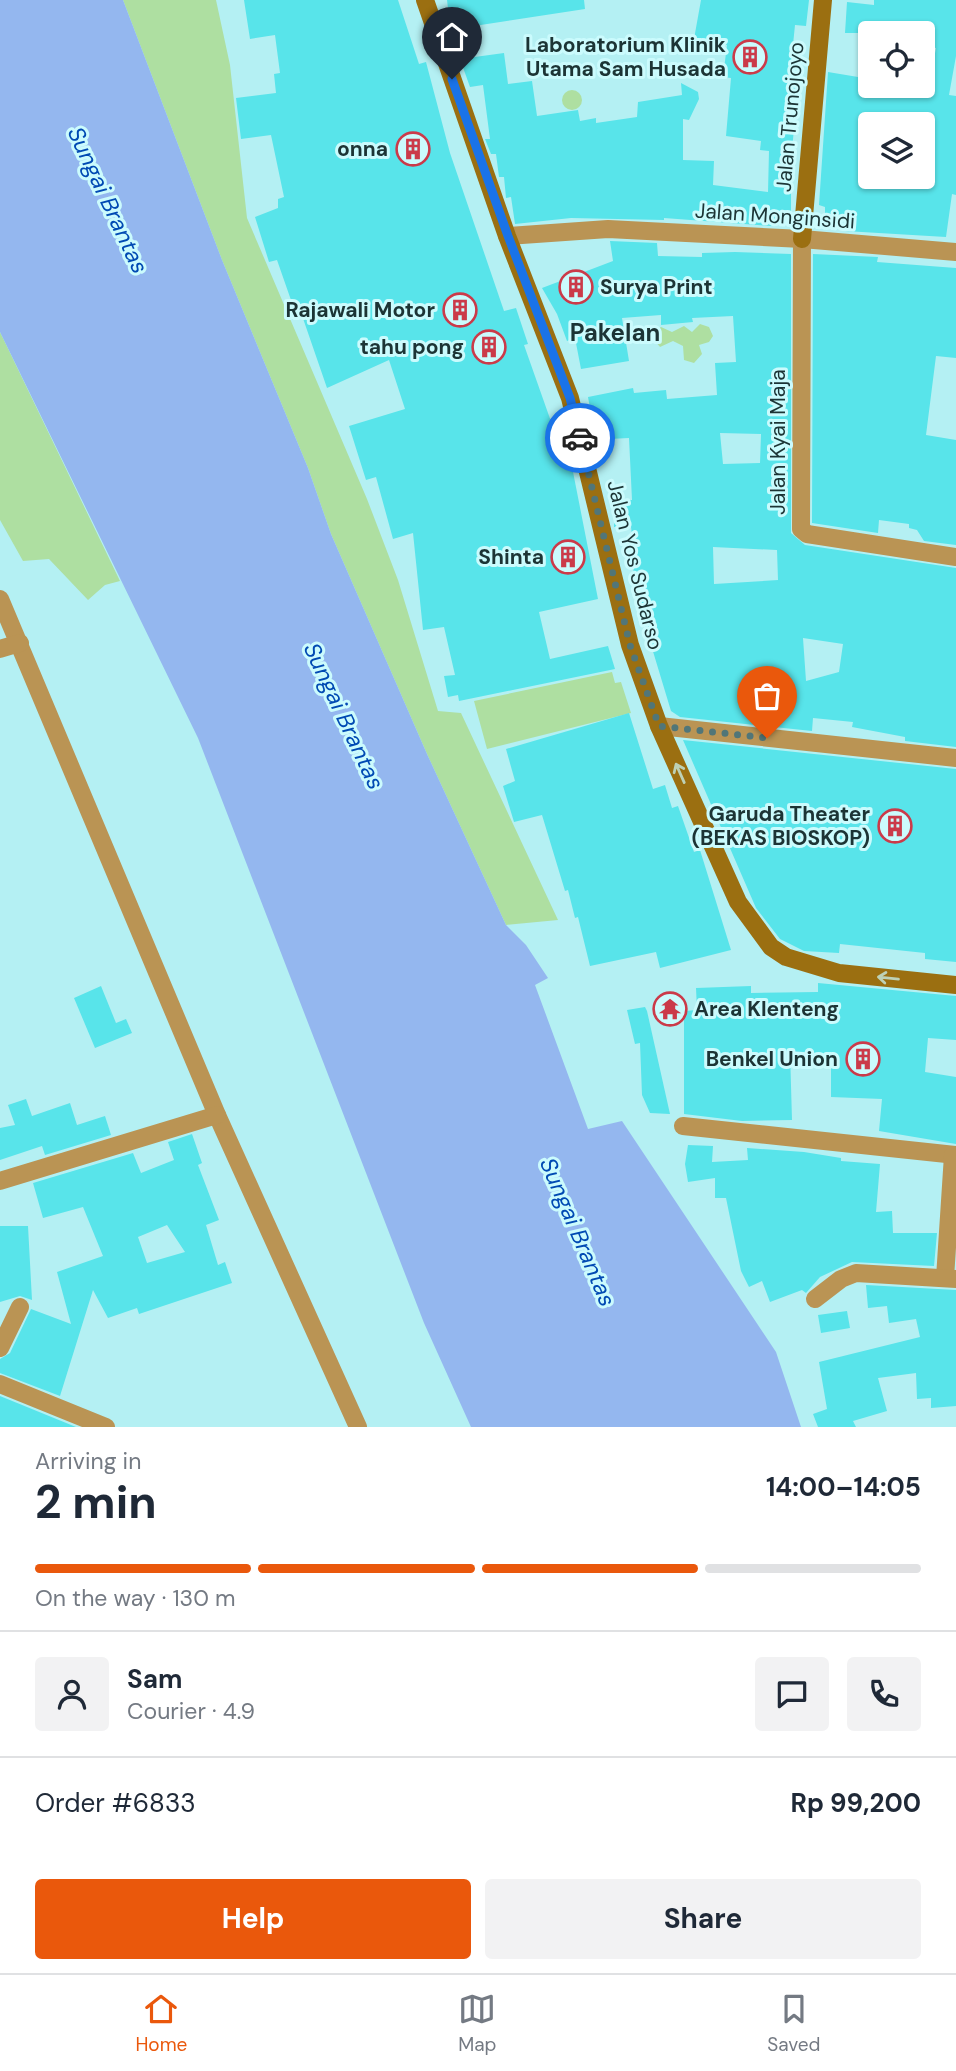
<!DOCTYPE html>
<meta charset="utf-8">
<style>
body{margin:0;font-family:"DM Sans",sans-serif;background:#f2f2f3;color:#1f2937;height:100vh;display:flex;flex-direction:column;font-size:26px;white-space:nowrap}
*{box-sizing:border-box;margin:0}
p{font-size:23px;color:#747a83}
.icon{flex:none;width:38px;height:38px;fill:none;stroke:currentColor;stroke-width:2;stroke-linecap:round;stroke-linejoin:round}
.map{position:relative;height:1427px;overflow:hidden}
.details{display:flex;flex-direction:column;background:#fff;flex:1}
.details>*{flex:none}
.tools{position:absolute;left:858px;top:21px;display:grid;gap:14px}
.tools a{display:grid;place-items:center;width:77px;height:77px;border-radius:7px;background:#fff;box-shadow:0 2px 5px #0004;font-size:35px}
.pin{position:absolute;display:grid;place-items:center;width:60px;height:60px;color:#fff;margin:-72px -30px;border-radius:50% 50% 50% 0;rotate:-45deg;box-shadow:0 0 7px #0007}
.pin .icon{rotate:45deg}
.courier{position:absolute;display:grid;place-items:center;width:70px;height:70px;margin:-35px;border:5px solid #1a73e8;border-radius:50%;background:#fff;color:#222;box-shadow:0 2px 9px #0007}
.overview em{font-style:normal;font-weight:700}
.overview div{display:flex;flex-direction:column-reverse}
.overview{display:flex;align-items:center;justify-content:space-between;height:119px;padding:0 35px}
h1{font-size:46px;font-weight:700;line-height:52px}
.bar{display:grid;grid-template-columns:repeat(4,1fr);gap:10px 7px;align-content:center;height:84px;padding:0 35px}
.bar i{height:9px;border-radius:5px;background:#e0e1e3}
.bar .current{background:#ea580c}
.bar p{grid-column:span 4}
.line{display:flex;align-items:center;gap:18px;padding:0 35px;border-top:2px solid #e0e1e3}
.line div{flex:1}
.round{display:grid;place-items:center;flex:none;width:74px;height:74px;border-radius:7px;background:#f2f2f3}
.cta{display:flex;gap:14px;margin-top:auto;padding:14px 35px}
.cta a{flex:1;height:80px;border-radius:7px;background:#ea580c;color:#fff;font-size:28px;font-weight:700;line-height:80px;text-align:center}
.cta a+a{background:#f2f2f3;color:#1f2937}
.menu{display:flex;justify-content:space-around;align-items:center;height:98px;border-top:2px solid #e0e1e3;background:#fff;font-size:19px;color:#747a83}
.menu a{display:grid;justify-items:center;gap:4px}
.menu .current{color:#ea580c}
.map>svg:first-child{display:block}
.green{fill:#aedfa1}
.water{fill:#94b7ef}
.building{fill:#58e4ea;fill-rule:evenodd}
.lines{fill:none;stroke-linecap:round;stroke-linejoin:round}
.minor{stroke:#ba9454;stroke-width:18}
.tertiary{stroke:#ba9454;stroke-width:18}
.secondary{stroke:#9b6f11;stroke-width:18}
.oneway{stroke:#bdd1b6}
.done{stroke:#517678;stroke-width:7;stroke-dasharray:0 12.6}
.route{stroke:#1a73e8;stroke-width:9}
.labels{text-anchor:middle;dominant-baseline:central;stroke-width:6;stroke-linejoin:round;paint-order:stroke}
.poi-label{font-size:21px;font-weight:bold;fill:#1c3435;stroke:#cbfbfd;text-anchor:end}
.street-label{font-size:21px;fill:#1c3435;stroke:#cbfbfd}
.water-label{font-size:23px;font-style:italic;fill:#004ab3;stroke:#cbfbfd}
.quarter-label{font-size:24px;font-weight:bold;fill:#1c3435;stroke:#cbfbfd}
</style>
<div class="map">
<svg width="956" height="1427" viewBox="0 0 956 1427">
<rect width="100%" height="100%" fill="#b4f0f3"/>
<g class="green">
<polygon points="123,0 216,0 230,65 247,218 367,499 398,580 438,711 461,713 558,920 506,925 427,754 331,534 308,468 222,260"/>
<circle cx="572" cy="100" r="10"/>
<polygon points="700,324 709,327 713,336 709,342 699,345 702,354 694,363 684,360 683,346 673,341 660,347 655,341 654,332 661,327 672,332 684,326 692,332"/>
<polygon points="0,332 120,581 105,585 88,600 49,559 23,561 0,520"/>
<polygon points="612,672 615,683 621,682 631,713 487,749 474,701"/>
</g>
<polygon class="water" points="0,0 123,0 222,260 308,468 331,534 427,754 506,925 526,945 548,978 535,985 588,1129 622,1121 776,1352 801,1427 471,1427 424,1323 198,738 0,332"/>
<g class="building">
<polygon points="244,0 398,0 419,64 426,62 450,153 504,311 516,308 528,344 524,345 554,430 564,426 598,599 539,612 550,659 608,646 615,669 459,701 458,695 448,697 444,676 455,675 444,627 423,630 413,533 393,539 376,477 366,480 349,426 405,409 389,360 327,388 297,301 292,303 277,260 269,262 255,217 278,208 278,199 284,197 271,135 241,139 236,98 276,93 274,74 280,73 275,35 250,39"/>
<polygon points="447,0 584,0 585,9 461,28 461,24 450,25"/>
<polygon points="701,0 809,0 806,26 795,25 789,84 798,85 791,161 791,214 771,226 664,218 664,220 571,218 515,224 511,197 506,198 504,177 499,177 496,154 491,154 485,139 490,139 483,85 470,87 460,59 504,53 508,84 532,81 537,116 578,110 580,121 596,118 596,123 637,117 638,102 682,95 681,83 698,92 699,99 689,120 683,119 683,160 714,161 713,185 768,192 769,151 760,150 761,141 726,136 731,78 723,77 727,45 694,39"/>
<path d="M874,0H956V56L949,95L956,96V195L952,194L946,237L845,231L846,215L825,214V207L819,205L828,72L870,79V86H901L928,91L936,48L923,46L926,33H845L847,2L874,5ZM870,124H922V177H864Z"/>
<path d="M610,241L657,243L658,256L702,257V253L735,252L791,254V533L805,545L956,568V747L905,741V737L852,727L853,722L813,718L812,731L680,717L671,711L645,625H650L632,583L635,558L631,527H614V500H632L629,438L609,439L608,422L593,425L588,397L633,388L634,393L666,390L667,399L717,395L715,363L736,362L733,316L692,318L693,322L661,325V315L622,318L629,361L581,369L575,338L567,341L557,314L542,288L613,261ZM720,433L761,434L760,463L723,464ZM713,547L777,550L778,580L714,584ZM803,638L843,644L839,672L806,681Z"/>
<polygon points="813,254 878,257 877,262 956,268 956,358 936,356 926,435 956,440 956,545 924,541 917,530 909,528 909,524 879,520 878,533 812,523"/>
<polygon points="629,713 653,789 665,785 672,808 678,806 694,852 700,850 731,950 660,968 656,952 590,966 578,917 575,918 568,890 565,891 542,815 514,822 503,786 515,781 506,749"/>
<polygon points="683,740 956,769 956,962 925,959 925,953 840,944 839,953 804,951 780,939 756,908"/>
<polygon points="818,983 956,996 956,1040 928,1038 925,1072 956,1077 956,1144 879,1131 882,1099 831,1097 831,1054 790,1051 792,1120 742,1121 684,1114 684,1011 697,1010 696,988 751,986 751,993 818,992"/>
<polygon points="101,986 116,1023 126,1019 132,1033 95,1048 74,998"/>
<polygon points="645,1007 647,1011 670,1114 650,1113 642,1095 640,1043 635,1044 627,1010"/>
<polygon points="26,1099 32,1116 70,1103 77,1125 105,1116 111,1135 45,1155 42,1146 0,1160 0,1128 15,1125 8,1105"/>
<path d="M192,1134L202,1163L198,1165L219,1220L206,1225L218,1265L225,1262L232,1283L139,1314L137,1308L108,1318L93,1290L60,1396L0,1373V1359L10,1353L31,1309L71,1324L57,1272L103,1256L83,1207L43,1218L33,1183L133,1153L141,1173L174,1160L168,1142ZM167,1225L185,1252L147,1263L138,1237Z"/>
<polygon points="688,1145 713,1146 712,1162 748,1160 747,1148 804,1152 841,1158 841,1161 880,1164 876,1212 892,1211 893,1233 937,1233 934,1266 852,1262 820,1277 806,1293 802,1290 770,1302 762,1281 749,1287 741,1271 726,1198 715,1198 715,1178 688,1182 685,1164"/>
<polygon points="0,1226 28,1226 32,1300 20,1296 0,1302"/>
<polygon points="866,1285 956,1290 956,1406 931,1408 931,1398 917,1399 916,1373 878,1378 887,1411 853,1421 856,1427 818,1427 813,1414 827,1409 819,1362 920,1337 916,1319 889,1323 887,1306 868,1308"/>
<polygon points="847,1311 850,1328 821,1333 818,1315"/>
<polygon points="0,1396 76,1427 0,1427"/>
</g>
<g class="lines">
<g class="minor">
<polyline points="0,599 217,1115 358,1427"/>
<polyline points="0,649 20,643"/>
<polyline points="683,1126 956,1155"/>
<polyline points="0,1181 217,1115"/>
<polyline points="945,1278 953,1155"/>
<polyline points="815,1299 841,1279 856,1273 956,1279"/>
<polyline points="0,1348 20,1307"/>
<polyline points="0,1384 106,1427"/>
</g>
<g class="tertiary">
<polyline points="507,236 608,229 802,239 956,252"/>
<polyline points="802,239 801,529 807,534 956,557"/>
<polyline points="659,726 956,758"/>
</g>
<g class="secondary">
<polyline points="425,0 507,236 570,398 630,645 659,726 738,902 771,947 786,957 839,973 956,985"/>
<polyline points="802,239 823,0"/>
</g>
</g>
<defs><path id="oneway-shaft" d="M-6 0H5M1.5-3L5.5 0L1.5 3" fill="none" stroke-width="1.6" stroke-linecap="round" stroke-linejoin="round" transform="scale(1.75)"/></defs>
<g class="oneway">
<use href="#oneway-shaft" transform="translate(680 773) rotate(-114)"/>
<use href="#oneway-shaft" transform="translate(888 978) rotate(-174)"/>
</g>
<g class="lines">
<polyline class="done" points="580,438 630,645 659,726 767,738"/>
<polyline class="route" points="452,79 508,236 570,398 580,438"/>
</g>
<defs>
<symbol id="building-ring" viewBox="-11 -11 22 22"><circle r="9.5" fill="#cbfbfd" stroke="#cb3a49" stroke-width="1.5"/><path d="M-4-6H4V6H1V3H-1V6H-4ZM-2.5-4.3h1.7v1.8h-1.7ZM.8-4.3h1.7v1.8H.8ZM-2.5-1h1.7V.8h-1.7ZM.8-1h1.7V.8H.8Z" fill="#cb3a49"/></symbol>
<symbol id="temple-ring" viewBox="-11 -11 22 22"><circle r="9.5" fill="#cbfbfd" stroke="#cb3a49" stroke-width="1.5"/><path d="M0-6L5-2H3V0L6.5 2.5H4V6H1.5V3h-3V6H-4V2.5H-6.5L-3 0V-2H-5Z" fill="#cb3a49"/></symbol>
</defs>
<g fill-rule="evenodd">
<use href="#building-ring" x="731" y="38" width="38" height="38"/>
<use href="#building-ring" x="394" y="130" width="38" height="38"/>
<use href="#building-ring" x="557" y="268" width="38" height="38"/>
<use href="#building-ring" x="441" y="291" width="38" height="38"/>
<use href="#building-ring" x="470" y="328" width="38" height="38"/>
<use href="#building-ring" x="549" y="538" width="38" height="38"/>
<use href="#building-ring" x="876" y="807" width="38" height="38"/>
<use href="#temple-ring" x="651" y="990" width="38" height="38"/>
<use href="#building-ring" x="844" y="1040" width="38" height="38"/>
</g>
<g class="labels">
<g class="poi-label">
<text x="726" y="45">Laboratorium Klinik<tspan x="726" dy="24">Utama Sam Husada</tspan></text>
<text x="388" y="149">onna</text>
<text x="600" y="287" text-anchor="start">Surya Print</text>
<text x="435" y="310">Rajawali Motor</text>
<text x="464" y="347">tahu pong</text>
<text x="544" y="557">Shinta</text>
<text x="870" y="814">Garuda Theater<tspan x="870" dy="24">(BEKAS BIOSKOP)</tspan></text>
<text x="694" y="1009" text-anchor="start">Area Klenteng</text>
<text x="838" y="1059">Benkel Union</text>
</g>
<g class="street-label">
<text transform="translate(790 117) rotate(-85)">Jalan Trunojoyo</text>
<text transform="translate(775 216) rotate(4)">Jalan Monginsidi</text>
<text transform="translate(778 442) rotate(-90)">Jalan Kyai Maja</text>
<text transform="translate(635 565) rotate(76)">Jalan Yos Sudarso</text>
</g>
<g class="water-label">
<text transform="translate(108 200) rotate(65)">Sungai Brantas</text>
<text transform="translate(344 716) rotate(65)">Sungai Brantas</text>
<text transform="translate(578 1232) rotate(67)">Sungai Brantas</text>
</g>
<g class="quarter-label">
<text x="615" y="332">Pakelan</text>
</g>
</g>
</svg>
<div class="tools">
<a><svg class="icon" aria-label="locate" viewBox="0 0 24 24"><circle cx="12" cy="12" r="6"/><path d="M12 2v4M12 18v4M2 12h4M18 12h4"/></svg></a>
<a><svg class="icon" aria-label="layers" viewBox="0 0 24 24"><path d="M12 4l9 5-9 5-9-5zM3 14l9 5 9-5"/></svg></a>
</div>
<div class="pin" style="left:767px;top:738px;background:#ea580c"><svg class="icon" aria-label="bag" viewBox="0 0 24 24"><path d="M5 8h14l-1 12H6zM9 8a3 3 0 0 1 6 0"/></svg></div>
<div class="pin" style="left:452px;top:79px;background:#1f2937"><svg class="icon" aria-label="home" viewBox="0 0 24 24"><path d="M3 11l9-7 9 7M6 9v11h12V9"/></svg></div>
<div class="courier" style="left:580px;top:438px"><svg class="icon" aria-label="car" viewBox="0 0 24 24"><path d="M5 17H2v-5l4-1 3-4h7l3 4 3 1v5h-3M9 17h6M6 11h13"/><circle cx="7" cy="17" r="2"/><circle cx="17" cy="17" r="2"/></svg></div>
</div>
<section class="details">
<div class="overview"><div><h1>2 min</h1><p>Arriving in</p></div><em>14:00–14:05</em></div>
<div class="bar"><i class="current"></i><i class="current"></i><i class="current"></i><i></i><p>On the way · 130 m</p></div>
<div class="line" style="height:126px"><a class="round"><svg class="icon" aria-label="person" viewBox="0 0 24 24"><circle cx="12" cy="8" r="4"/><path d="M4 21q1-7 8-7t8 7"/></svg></a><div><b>Sam</b><p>Courier · 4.9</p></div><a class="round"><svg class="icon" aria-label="chat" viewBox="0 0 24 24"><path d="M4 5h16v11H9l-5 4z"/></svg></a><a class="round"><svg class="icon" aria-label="phone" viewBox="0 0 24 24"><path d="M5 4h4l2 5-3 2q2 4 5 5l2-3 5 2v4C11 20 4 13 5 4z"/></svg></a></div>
<div class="line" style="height:91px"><div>Order #6833</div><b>Rp 99,200</b></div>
<div class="cta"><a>Help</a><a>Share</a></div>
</section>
<nav class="menu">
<a class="current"><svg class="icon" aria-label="home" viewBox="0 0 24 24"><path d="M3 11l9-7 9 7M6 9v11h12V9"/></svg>Home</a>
<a><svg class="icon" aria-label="map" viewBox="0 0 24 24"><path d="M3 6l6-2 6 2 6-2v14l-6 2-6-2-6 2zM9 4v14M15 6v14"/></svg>Map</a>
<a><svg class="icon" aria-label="saved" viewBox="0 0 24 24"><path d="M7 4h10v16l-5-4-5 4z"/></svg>Saved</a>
</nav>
